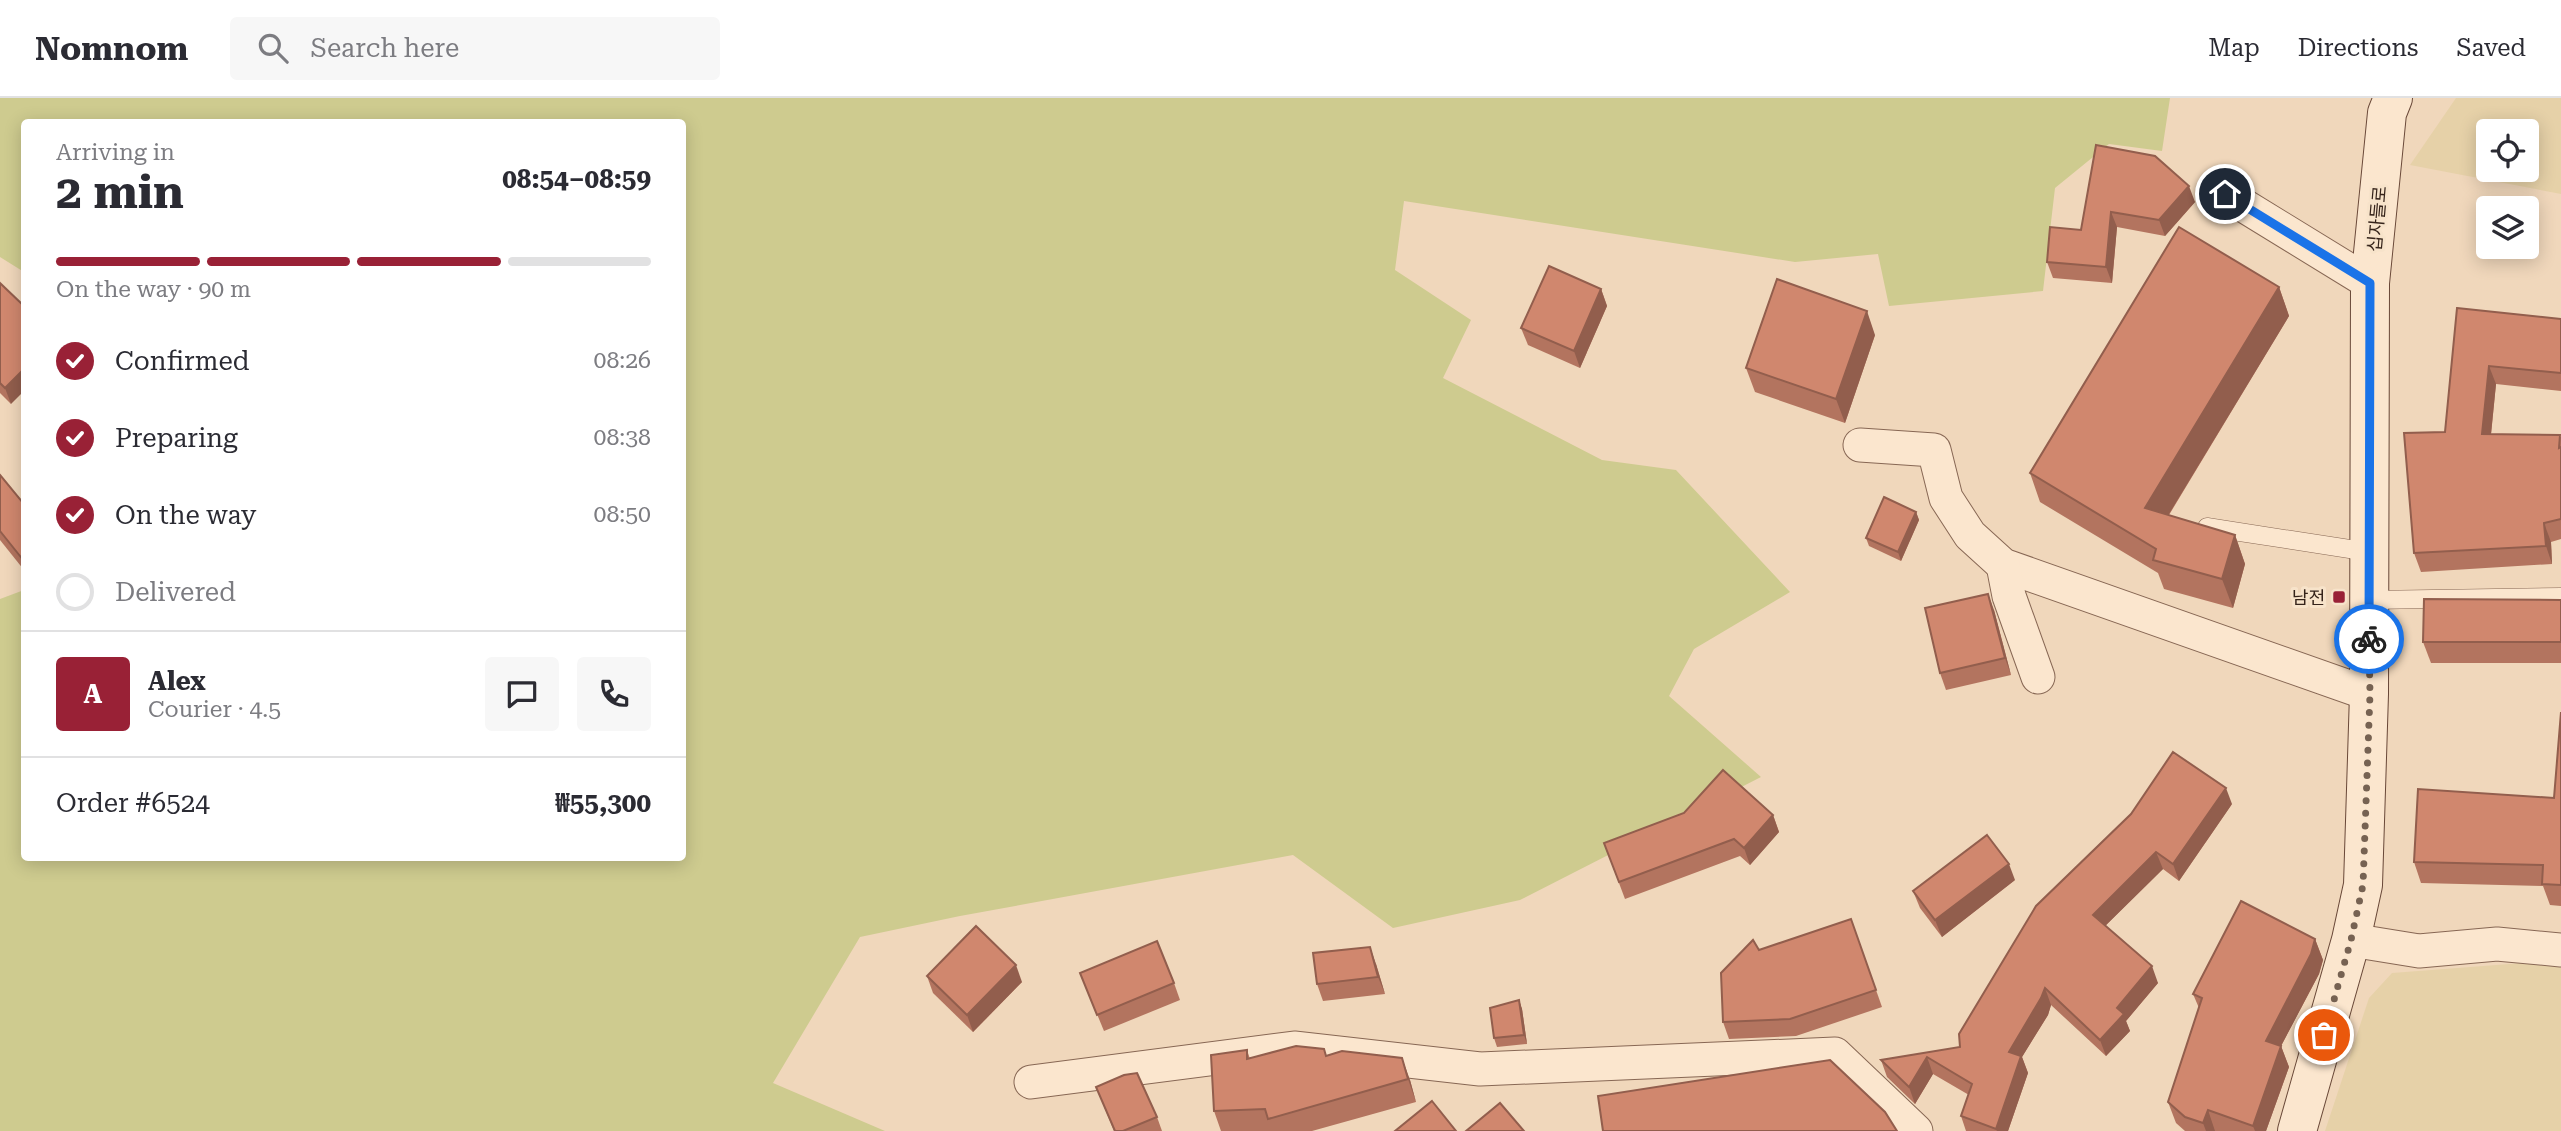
<!DOCTYPE html>
<meta charset="utf-8">
<style>
body{margin:0;font-family:"Roboto Serif","Noto Sans KR",serif;background:#f7f7f7;color:#2b2b33;height:100vh;display:flex;flex-direction:column;font-size:26px;white-space:nowrap}
*{box-sizing:border-box;margin:0}
p{font-size:23px;color:#7c7c81}
.icon{flex:none;width:38px;height:38px;fill:none;stroke:currentColor;stroke-width:2;stroke-linecap:round;stroke-linejoin:round}
.map{position:relative;flex:1;overflow:hidden}
.details{position:absolute;left:21px;top:21px;width:665px;height:742px;display:flex;flex-direction:column;background:#fff;border-radius:7px;box-shadow:0 4px 18px #0003}
.details>*{flex:none}
.tools{position:absolute;left:2476px;top:21px;display:grid;gap:14px}
.tools a{display:grid;place-items:center;width:63px;height:63px;border-radius:7px;background:#fff;box-shadow:0 4px 18px #0003;font-size:35px}
.pin{position:absolute;display:grid;place-items:center;width:60px;height:60px;color:#fff;margin:-30px;border:4px solid #fff;border-radius:50%;box-shadow:0 2px 7px #0007}
.courier{position:absolute;display:grid;place-items:center;width:70px;height:70px;margin:-35px;border:5px solid #1a73e8;border-radius:50%;background:#fff;color:#222;box-shadow:0 2px 9px #0007}
.headline em{font-style:normal;font-weight:700}
.headline div{display:flex;flex-direction:column-reverse}
.headline{display:flex;align-items:center;justify-content:space-between;height:119px;padding:0 35px}
h1{font-size:46px;font-weight:700;line-height:52px}
.bar{display:grid;grid-template-columns:repeat(4,1fr);gap:10px 7px;align-content:center;height:84px;padding:0 35px}
.bar i{height:9px;border-radius:5px;background:#e1e1e2}
.bar .selected{background:#992136}
.bar p{grid-column:span 4}
.line{display:flex;align-items:center;gap:18px;padding:0 35px;border-top:2px solid #e1e1e2}
.line div{flex:1}
.round{display:grid;place-items:center;flex:none;width:74px;height:74px;border-radius:7px;background:#f7f7f7}
ol{padding:0 35px;list-style:none}
li{display:flex;align-items:center;gap:21px;height:77px}
li p{margin-inline-start:auto}
li .icon{padding:7px;border-radius:50%;background:#992136;color:#fff;stroke-width:4}
li:last-child{color:#7c7c81}
li i{width:38px;height:38px;border:4px solid #e1e1e2;border-radius:50%}
header{display:flex;align-items:center;gap:42px;box-sizing:border-box;height:98px;padding:0 35px;background:#fff;border-bottom:2px solid #e1e1e2}
header strong{font-size:33px}
nav{display:flex;gap:38px;margin-inline-start:auto;font-size:24px}
.search{width:490px;height:63px;background:#f7f7f7;display:flex;align-items:center;gap:18px;box-sizing:border-box;padding:0 24px;border-radius:7px;color:#7c7c81;font-size:26px}
.map>svg:first-child{display:block}
.farmland{fill:#e6d1a8;fill-rule:evenodd}
.green{fill:#cecb8f}
.lines{fill:none;stroke-linecap:round;stroke-linejoin:round}
.lane-casing{stroke:#876754;stroke-width:19}
.street-casing{stroke:#876754;stroke-width:35}
.secondary-casing{stroke:#694838;stroke-width:40}
.lane{stroke:#fbe6ce;stroke-width:18}
.street{stroke:#fbe6ce;stroke-width:33}
.secondary{stroke:#fbe6ce;stroke-width:38}
.wall{fill:#b3745f}
.shaded-wall{fill:#925e4d}
.building{fill:#d0876e;stroke:#925e4d;stroke-width:2}
.done{stroke:#766252;stroke-width:7;stroke-dasharray:0 12.6}
.route{stroke:#1a73e8;stroke-width:9}
.poi-dot{fill:#992136;stroke:#f7e3ca;stroke-width:2.5}
.labels{text-anchor:middle;dominant-baseline:central;stroke-width:6;stroke-linejoin:round;paint-order:stroke}
.street-label{font-size:18px;fill:#35231a;stroke:#f7e3ca}
.poi-label{font-size:18px;fill:#35231a;stroke:#f7e3ca;text-anchor:end}
</style>
<header>
<strong>Nomnom</strong>
<div class="search"><svg class="icon" aria-label="search" viewBox="0 0 24 24"><circle cx="10" cy="10" r="6"/><path d="M15 15l6 6"/></svg>Search here</div>
<nav><a>Map</a><a>Directions</a><a>Saved</a></nav>
</header>
<div class="map">
<svg width="2561" height="1033" viewBox="0 0 2561 1033">
<rect width="100%" height="100%" fill="#f0d7bb"/>
<g class="farmland">
<path d="M2456,0H2561V96L2410,67ZM2488,33H2527V72H2488Z"/>
<polygon points="2561,862 2561,1033 2325,1033 2369,900 2392,875"/>
</g>
<polygon class="green" points="0,0 2170,0 2162,53 2109,46 2055,90 2043,193 1889,208 1878,156 1795,164 1404,103 1395,172 1471,222 1443,280 1602,362 1676,372 1790,494 1694,551 1669,598 1761,679 1520,802 1393,830 1293,757 960,818 860,839 773,985 885,1033 0,1033 0,501 24,492 24,760 682,760 682,24 24,24 24,174 0,159"/>
<g class="lines">
<defs>
<g id="lane">
<polyline points="2207,429 2369,454"/>
<polyline points="2369,502 2561,499"/>
</g>
<g id="street">
<polyline points="2225,96 2370,185"/>
<polyline points="1860,347 1934,352 1946,400 1970,437 2003,467 2369,596"/>
<polyline points="2003,467 2009,498 2038,579"/>
<polyline points="2351,842 2419,853 2497,846 2561,852"/>
<polyline points="1031,984 1294,950 1480,971 1835,956 1916,1033"/>
</g>
<polyline id="secondary" points="2297,1033 2351,842 2363,787 2369,596 2370,185 2387,15 2393,0"/>
</defs>
<use href="#lane" class="lane-casing"/>
<use href="#street" class="street-casing"/>
<use href="#secondary" class="secondary-casing"/>
<use href="#lane" class="lane"/>
<use href="#street" class="street"/>
<use href="#secondary" class="secondary"/>
</g>
<g class="wall">
<polygon points="2096,47 2195,104 2165,138 2117,129 2112,185 2053,180 2047,164 2081,132"/>
<polygon points="0,185 11,306 0,295"/>
<polygon points="2279,189 2289,218 2169,417 2235,437 2245,466 2233,510 2164,491 2158,475 2040,404 2030,375"/>
<polygon points="1601,191 1607,208 1580,270 1528,247 1521,230"/>
<polygon points="2457,210 2561,221 2561,293 2496,286 2491,337 2561,339 2561,441 2551,444 2552,466 2421,474 2414,455 2445,334"/>
<polygon points="1875,237 1845,325 1755,294 1746,270"/>
<polygon points="0,377 24,406 24,472 0,442"/>
<polygon points="1916,414 1919,422 1901,463 1869,448 1866,440"/>
<polygon points="2561,502 2561,565 2431,565 2423,544"/>
<polygon points="1994,512 2011,577 1946,592 1940,575"/>
<polygon points="2561,614 2561,808 2550,807 2543,788 2421,785 2414,764 2554,700"/>
<polygon points="2232,706 2179,783 2163,771 2105,828 2158,885 2126,923 2130,933 2106,958 2051,907 2048,917 2022,959 2028,975 2008,1033 1966,1033 1961,1018 1969,997 1933,976 1915,1006 1887,979 1881,962 1960,949 2036,808"/>
<polygon points="1773,717 1779,734 1750,767 1740,758 1625,801 1604,745"/>
<polygon points="2015,782 1942,839 1920,810 1913,793"/>
<polygon points="1851,821 1882,909 1796,938 1729,941 1723,924 1759,852"/>
<polygon points="2315,841 2323,862 2319,876 2281,948 2289,969 2266,1033 2185,1033 2176,1025 2168,1004 2199,910 2193,896"/>
<polygon points="1376,866 1385,896 1323,903 1317,886"/>
<polygon points="1080,875 1174,885 1180,902 1104,933"/>
<polygon points="927,878 1022,884 973,934 933,895"/>
<polygon points="1519,902 1522,911 1527,946 1497,949 1494,940"/>
<polygon points="1247,952 1250,961 1326,958 1410,982 1416,1004 1312,1033 1221,1033 1214,1013"/>
<polygon points="1096,989 1157,1019 1162,1033 1114,1033"/>
</g>
<g class="shaded-wall">
<polygon points="2189,88 2195,104 2165,138 2159,122"/>
<polygon points="2111,114 2117,129 2112,185 2106,169"/>
<polygon points="2279,189 2289,218 2155,439 2145,410"/>
<polygon points="1601,191 1607,208 1580,270 1574,253"/>
<polygon points="1867,213 1875,237 1845,325 1836,301"/>
<polygon points="2489,268 2496,286 2489,355 2482,336"/>
<polygon points="24,271 24,293 11,306 5,290"/>
<polygon points="1916,414 1919,422 1901,463 1898,454"/>
<polygon points="2544,425 2551,444 2552,466 2546,448"/>
<polygon points="2235,437 2245,466 2233,510 2222,481"/>
<polygon points="1988,496 1994,512 2011,577 2005,560"/>
<polygon points="2226,690 2232,706 2179,783 2173,766"/>
<polygon points="1773,717 1779,734 1750,767 1744,750"/>
<polygon points="2156,754 2163,771 2099,834 2093,817"/>
<polygon points="2009,766 2015,782 1942,839 1935,822"/>
<polygon points="2315,841 2323,862 2319,876 2281,948 2289,969 2266,1033 2255,1033 2253,1028 2266,943"/>
<polygon points="1370,849 1376,866 1385,896 1378,879"/>
<polygon points="1016,867 1022,884 973,934 967,917"/>
<polygon points="2152,868 2158,885 2126,923 2130,933 2106,958 2100,942 2117,910"/>
<polygon points="2045,890 2051,907 2048,917 2022,959 2028,975 2008,1033 1997,1033 1996,1031 2009,954"/>
<polygon points="1519,902 1522,911 1527,946 1524,937"/>
<polygon points="1927,959 1933,976 1915,1006 1909,989"/>
<polygon points="1402,960 1410,982 1416,1004 1408,981"/>
<polygon points="2208,1012 2215,1033 2206,1033 2203,1025"/>
</g>
<g class="building">
<polygon points="2096,47 2155,58 2189,88 2159,122 2111,114 2106,169 2047,164 2050,129 2081,132"/>
<polygon points="2179,129 2279,189 2145,410 2235,437 2222,481 2153,462 2156,451 2030,375"/>
<polygon points="1549,168 1601,191 1574,253 1521,230"/>
<polygon points="1777,181 1867,213 1836,301 1746,270"/>
<polygon points="0,185 24,208 24,271 5,290 0,285"/>
<polygon points="2457,210 2561,221 2561,275 2489,268 2482,336 2560,337 2559,350 2561,349 2561,421 2544,425 2546,448 2414,455 2404,335 2445,334"/>
<polygon points="0,377 24,406 24,463 0,433"/>
<polygon points="1884,399 1916,414 1898,454 1866,440"/>
<polygon points="1988,496 2005,560 1940,575 1925,510"/>
<polygon points="2424,501 2561,502 2561,544 2423,544"/>
<polygon points="2561,614 2561,787 2542,786 2543,767 2414,764 2418,691 2554,700"/>
<polygon points="2173,654 2226,690 2173,766 2156,754 2093,817 2152,868 2117,910 2124,916 2100,942 2045,890 2041,900 2009,954 2021,958 1996,1031 1961,1018 1972,986 1927,959 1909,989 1881,962 1960,949 1959,936 2036,808 2131,716"/>
<polygon points="1723,672 1773,717 1744,750 1734,741 1619,784 1604,745 1684,715"/>
<polygon points="1987,737 2009,766 1935,822 1913,793"/>
<polygon points="2241,803 2315,841 2311,856 2266,943 2281,948 2253,1028 2208,1012 2203,1025 2185,1019 2168,1004 2202,900 2193,896"/>
<polygon points="1851,821 1876,892 1790,921 1723,924 1721,875 1753,842 1759,852"/>
<polygon points="976,828 1016,867 967,917 927,878"/>
<polygon points="1157,843 1174,885 1097,917 1080,875"/>
<polygon points="1370,849 1378,879 1317,886 1313,855"/>
<polygon points="1519,902 1524,937 1494,940 1490,910"/>
<polygon points="1296,948 1324,951 1326,958 1342,953 1402,960 1408,981 1268,1021 1265,1011 1214,1013 1211,957 1247,952 1247,961"/>
<polygon points="1830,962 1885,1014 1897,1033 1603,1033 1598,998"/>
<polygon points="1137,975 1157,1019 1123,1033 1115,1033 1096,989 1124,977"/>
<polygon points="1432,1003 1456,1033 1395,1033"/>
<polygon points="1500,1005 1524,1033 1466,1033"/>
</g>
<g class="lines">
<polyline class="done" points="2324,937 2351,842 2363,787 2370,596 2369,541"/>
<polyline class="route" points="2225,96 2370,185 2369,541"/>
</g>
<rect class="poi-dot" x="2332" y="492" width="14" height="14" rx="3.5"/>
<g class="labels">
<g class="street-label">
<text transform="translate(2377 121) rotate(-85)">십자들로</text>
</g>
<g class="poi-label">
<text x="2325" y="499">남전</text>
</g>
</g>
</svg>
<div class="tools">
<a><svg class="icon" aria-label="locate" viewBox="0 0 24 24"><circle cx="12" cy="12" r="6"/><path d="M12 2v4M12 18v4M2 12h4M18 12h4"/></svg></a>
<a><svg class="icon" aria-label="layers" viewBox="0 0 24 24"><path d="M12 4l9 5-9 5-9-5zM3 14l9 5 9-5"/></svg></a>
</div>
<div class="pin" style="left:2324px;top:937px;background:#ea580c"><svg class="icon" aria-label="bag" viewBox="0 0 24 24"><path d="M5 8h14l-1 12H6zM9 8a3 3 0 0 1 6 0"/></svg></div>
<div class="pin" style="left:2225px;top:96px;background:#1f2937"><svg class="icon" aria-label="home" viewBox="0 0 24 24"><path d="M3 11l9-7 9 7M6 9v11h12V9"/></svg></div>
<div class="courier" style="left:2369px;top:541px"><svg class="icon" aria-label="bike" viewBox="0 0 24 24"><circle cx="6" cy="16" r="4"/><circle cx="18" cy="16" r="4"/><path d="M6 16l4-8h5l3 8M10 8l3 8H6M13 5h3"/></svg></div>
<section class="details">
<div class="headline"><div><h1>2 min</h1><p>Arriving in</p></div><em>08:54–08:59</em></div>
<div class="bar"><i class="selected"></i><i class="selected"></i><i class="selected"></i><i></i><p>On the way · 90 m</p></div>
<ol>
<li><svg class="icon" aria-label="check" viewBox="0 0 24 24"><path d="M5 12l5 5 9-10"/></svg>Confirmed<p>08:26</p></li>
<li><svg class="icon" aria-label="check" viewBox="0 0 24 24"><path d="M5 12l5 5 9-10"/></svg>Preparing<p>08:38</p></li>
<li><svg class="icon" aria-label="check" viewBox="0 0 24 24"><path d="M5 12l5 5 9-10"/></svg>On the way<p>08:50</p></li>
<li><i></i>Delivered</li>
</ol>
<div class="line" style="height:126px"><b class="round" style="background:#992136;color:#fff">A</b><div><b>Alex</b><p>Courier · 4.5</p></div><a class="round"><svg class="icon" aria-label="chat" viewBox="0 0 24 24"><path d="M4 5h16v11H9l-5 4z"/></svg></a><a class="round"><svg class="icon" aria-label="phone" viewBox="0 0 24 24"><path d="M5 4h4l2 5-3 2q2 4 5 5l2-3 5 2v4C11 20 4 13 5 4z"/></svg></a></div>
<div class="line" style="height:91px"><div>Order #6524</div><b>₩55,300</b></div>
</section>
</div>
